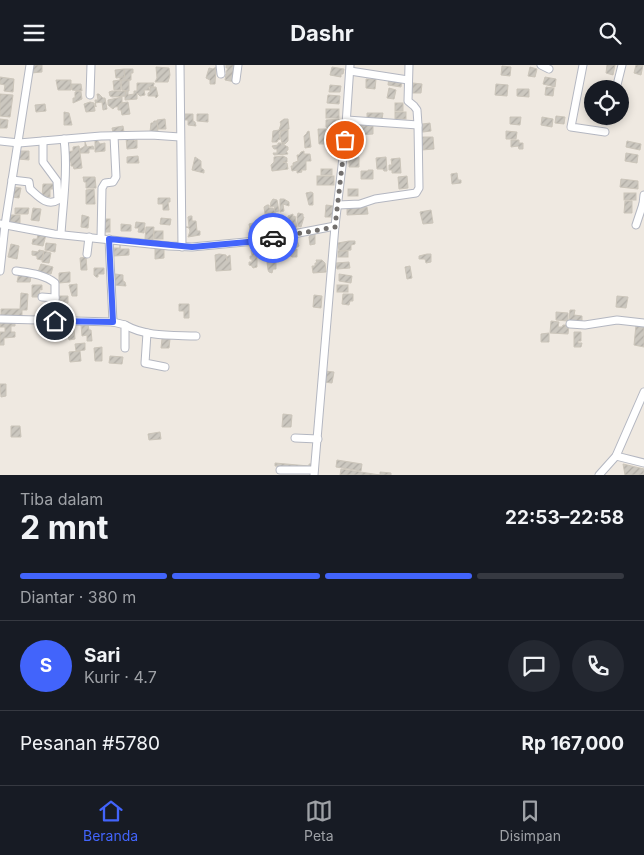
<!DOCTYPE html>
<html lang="id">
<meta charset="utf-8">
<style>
body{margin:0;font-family:Inter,sans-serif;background:#242831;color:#f1f3f6;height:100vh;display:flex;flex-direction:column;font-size:19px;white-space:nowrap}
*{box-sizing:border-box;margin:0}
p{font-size:16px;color:#9ea1a6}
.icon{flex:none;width:28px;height:28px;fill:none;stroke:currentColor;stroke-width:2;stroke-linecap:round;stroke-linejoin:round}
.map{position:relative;height:410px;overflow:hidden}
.drawer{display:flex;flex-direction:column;background:#171b24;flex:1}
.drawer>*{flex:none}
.tools{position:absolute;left:584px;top:15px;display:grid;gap:10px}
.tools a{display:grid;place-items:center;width:45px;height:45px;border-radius:50%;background:#171b24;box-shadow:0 2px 8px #0003;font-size:25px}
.pin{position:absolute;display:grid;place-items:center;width:42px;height:42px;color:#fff;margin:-21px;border:2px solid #fff;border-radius:50%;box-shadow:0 1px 5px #0007}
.courier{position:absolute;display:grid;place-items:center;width:50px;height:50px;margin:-25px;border:4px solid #4264fb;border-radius:50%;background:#fff;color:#222;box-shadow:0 1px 6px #0007}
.headline em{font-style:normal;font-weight:700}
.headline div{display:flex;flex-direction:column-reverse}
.headline{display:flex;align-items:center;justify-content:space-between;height:85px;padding:0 20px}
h1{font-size:32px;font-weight:700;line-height:38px}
.bar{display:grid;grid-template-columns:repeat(4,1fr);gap:8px 5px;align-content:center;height:60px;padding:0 20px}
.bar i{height:6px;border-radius:4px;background:#363941}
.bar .on{background:#4264fb}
.bar p{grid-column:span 4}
.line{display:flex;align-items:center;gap:12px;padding:0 20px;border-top:1px solid #363941}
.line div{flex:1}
.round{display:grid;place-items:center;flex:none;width:52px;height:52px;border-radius:26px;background:#242831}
header{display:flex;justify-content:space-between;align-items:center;height:65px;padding:0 20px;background:#171b24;font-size:22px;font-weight:700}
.tab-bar{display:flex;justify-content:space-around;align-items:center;height:70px;border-top:1px solid #363941;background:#171b24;font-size:14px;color:#9ea1a6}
.tab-bar a{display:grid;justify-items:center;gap:2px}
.tab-bar .on{color:#4264fb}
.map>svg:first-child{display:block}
.building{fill:url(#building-hatch);stroke:#cbc5ba}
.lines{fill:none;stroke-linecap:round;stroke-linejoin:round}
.minor-casing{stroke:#b4b7c1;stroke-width:9}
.minor{stroke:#fff;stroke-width:7}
.done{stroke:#726f6d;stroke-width:5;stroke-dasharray:0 9}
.route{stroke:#4264fb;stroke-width:6}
</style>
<header><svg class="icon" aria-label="menu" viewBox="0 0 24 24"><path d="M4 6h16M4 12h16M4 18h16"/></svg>Dashr<svg class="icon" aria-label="search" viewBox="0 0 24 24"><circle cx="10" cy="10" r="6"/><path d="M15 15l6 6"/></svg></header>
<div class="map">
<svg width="644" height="410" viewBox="0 0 644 410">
<defs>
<pattern id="building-hatch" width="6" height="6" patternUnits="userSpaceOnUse" patternTransform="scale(1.25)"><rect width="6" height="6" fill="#cbc7bf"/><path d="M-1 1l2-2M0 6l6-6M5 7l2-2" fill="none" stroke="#afaba4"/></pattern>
</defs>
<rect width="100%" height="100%" fill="#efe9e1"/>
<g class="building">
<polygon points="31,0 42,0 42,7 31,8"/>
<polygon points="226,0 236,0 235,17 225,15 226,9 227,9 226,7 228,3 226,3"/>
<polygon points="607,0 615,0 613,10 606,8"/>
<polygon points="636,0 643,0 641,10 634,8"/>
<polygon points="502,1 511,2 510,11 501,10"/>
<polygon points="156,2 169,3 170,10 168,17 155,17 157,13"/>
<polygon points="216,2 215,19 210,19 210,15 206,13 209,3 213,4"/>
<polygon points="332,2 344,4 343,9 341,9 341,12 330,10"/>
<polygon points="530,2 537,4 535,12 528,11"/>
<polygon points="124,4 125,12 116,13 115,5"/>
<polygon points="124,4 133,4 133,8 131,8 131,15 120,16 120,12 125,12"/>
<polygon points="0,12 14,14 13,27 4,26 5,20 0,19"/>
<polygon points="389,12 402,14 401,22 388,20"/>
<polygon points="545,12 556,14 555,22 543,19"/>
<polygon points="366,14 376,14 375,24 366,23"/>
<polygon points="56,15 71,15 71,25 58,25"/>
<polygon points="120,15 121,25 114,25 113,16"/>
<polygon points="121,15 129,15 129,26 122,25"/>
<polygon points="137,18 154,18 154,19 153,22 148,22 150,25 144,25 145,30 140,31 137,28 137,34 125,35 125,26 128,26 128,30 134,29 134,26 137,26"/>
<polygon points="413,18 422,19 421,28 412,28"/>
<polygon points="71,19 81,19 82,26 72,25"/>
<polygon points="496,19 508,20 507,31 495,30"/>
<polygon points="330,20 341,21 340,27 329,27"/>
<polygon points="150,22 156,22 158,31 156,33 155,31 148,31 148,28 150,27"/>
<polygon points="546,22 554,23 553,31 545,30"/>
<polygon points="389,23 396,25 394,34 387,33"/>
<polygon points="517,24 529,24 529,32 517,31"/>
<polygon points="78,26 81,27 82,34 73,38 73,33 75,33 75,27"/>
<polygon points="112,26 125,26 126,31 112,32 110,31 109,27"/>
<polygon points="0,29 13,30 10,52 0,51"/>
<polygon points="97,29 99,29 103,33 105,33 107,44 103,45 102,37 95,38 96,42 95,35 98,35"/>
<polygon points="328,30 340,31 339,39 327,38"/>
<polygon points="122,32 122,41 115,42 113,44 108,40 108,35"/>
<polygon points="90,37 94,38 95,46 86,47 84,39"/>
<polygon points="128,37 130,49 122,50 121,45 118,45 118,41 121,38"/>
<rect x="395" y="38" width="8" height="8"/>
<polygon points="45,39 46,46 36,47 35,40"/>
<rect x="326" y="44" width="13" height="9"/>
<polygon points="64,47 69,48 72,60 64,60"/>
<rect x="395" y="47" width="11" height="7"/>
<polygon points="367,48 383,48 382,54 367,54"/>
<polygon points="183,49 193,49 193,56 195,57 196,61 188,60 188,55 183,55"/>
<polygon points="197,49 208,49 208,57 197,56"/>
<polygon points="556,51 565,52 564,59 555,58"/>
<polygon points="510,52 521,52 520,60 510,59"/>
<polygon points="542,52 553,54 552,62 541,60"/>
<polygon points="0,54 8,55 7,63 0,63"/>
<polygon points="165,54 166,64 158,64 157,55"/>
<polygon points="284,54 288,54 289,64 280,66 279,68 280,74 278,75 277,77 272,77 273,66 279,65 281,59 280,57"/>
<polygon points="339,54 340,61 326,62 326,55"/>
<polygon points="154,56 157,56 158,68 150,67 151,58 153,58"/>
<polygon points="373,58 373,69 360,70 360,59"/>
<polygon points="430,58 431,66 415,68 415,60"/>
<polygon points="123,61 124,67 113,68 112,63"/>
<polygon points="327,62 337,62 337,69 327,70"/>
<polygon points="318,64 326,64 327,79 319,79"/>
<polygon points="288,65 288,76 285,79 282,78 280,71 281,66"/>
<polygon points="309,66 311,82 305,83 304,71 307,68 307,67"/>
<polygon points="506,66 517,67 516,74 506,74"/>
<polygon points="134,72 134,76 137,75 137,83 127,84 126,73"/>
<polygon points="421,72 433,72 434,84 422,85"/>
<polygon points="97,75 100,79 105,78 105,86 95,87 95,76"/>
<polygon points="511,75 519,75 519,78 523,78 523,84 519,84 518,81 511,82"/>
<polygon points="627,76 641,79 640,85 626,82"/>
<polygon points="85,77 87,82 93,81 94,84 89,84 89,88 80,88 80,84 85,81"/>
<polygon points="284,77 284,80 288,82 288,85 286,86 288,89 274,90 273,88 277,88 277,84 274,84 272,81 278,80 278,78 281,78 282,80 282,78"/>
<polygon points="79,81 82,103 74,104 73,101 71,101 71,97 67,97 66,87 73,86 73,82"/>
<polygon points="19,86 29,86 29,95 18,94"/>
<polygon points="304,86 304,89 310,89 311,96 306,96 306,105 301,105 302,107 297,108 297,105 292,106 291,101 293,101 293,98 298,96 297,90 299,90 301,87"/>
<polygon points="626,88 638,90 637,98 625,96"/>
<polygon points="138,91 139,98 127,98 127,92"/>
<polygon points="283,91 287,93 287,97 283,97 287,98 288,104 272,106 271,100 274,97 274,92"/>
<polygon points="195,92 201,96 201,103 204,105 204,108 192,105"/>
<polygon points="359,92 359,102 349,102 349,93"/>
<polygon points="386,92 387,106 384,106 383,104 377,104 376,93"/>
<polygon points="400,93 401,108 392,108 392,105 389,105 389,100 392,100 391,94"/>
<rect x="321" y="104" width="11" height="6"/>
<polygon points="368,105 373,105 373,114 361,114 361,106 368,106"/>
<polygon points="457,108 458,115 461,115 461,118 452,119 451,109"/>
<rect x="317" y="111" width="17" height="9"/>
<polygon points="407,111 408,123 399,124 398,112"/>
<polygon points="83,112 95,112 96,123 86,123 86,117 84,117"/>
<polygon points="621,114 638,116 638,124 620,122"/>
<polygon points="43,119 55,119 55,124 50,124 50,132 42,132"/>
<polygon points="13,122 21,123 19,133 12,132"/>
<polygon points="94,124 95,139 86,139 86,125"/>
<rect x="348" y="124" width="10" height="7"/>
<polygon points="311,127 313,128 313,140 309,140 306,128"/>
<rect x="624" y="128" width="12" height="7"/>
<polygon points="158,133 170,133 170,137 168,137 169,145 163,145 163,139 158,139"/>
<polygon points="273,134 277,135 279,146 275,147 274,141 270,142 271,137"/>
<polygon points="280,134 284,134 289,137 289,141 283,139 284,146 280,147"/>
<polygon points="625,136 632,136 632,148 624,148"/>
<polygon points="267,140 269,140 269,143 273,143 277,152 276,154 269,154 268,148 265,149 264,142"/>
<polygon points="326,140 334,141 333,152 325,152"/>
<polygon points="367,142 368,149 347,150 347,143"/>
<polygon points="15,143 29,143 28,149 15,149"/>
<polygon points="33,143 41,144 39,156 31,155"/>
<polygon points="431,145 433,158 423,159 420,147"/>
<polygon points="298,148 303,149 303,152 304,152 301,162 298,161 297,152"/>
<polygon points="293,149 293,152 295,151 297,162 289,163 288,151"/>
<polygon points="9,150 20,150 20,158 9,157"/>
<polygon points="82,150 89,152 88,163 81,162"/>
<polygon points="190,151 192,151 192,156 196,156 197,166 200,166 200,170 188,172 190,166 189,163 186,162 189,162 188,152"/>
<polygon points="161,153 171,154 170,160 160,159"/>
<rect x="104" y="154" width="6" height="13"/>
<polygon points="267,156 268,167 259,167 258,157"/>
<polygon points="136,157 145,158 144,168 138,167 139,163 135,163"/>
<polygon points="257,157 258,168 251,169 249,159"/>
<polygon points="121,159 131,160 131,166 121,166"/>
<polygon points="146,162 154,162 153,175 145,174"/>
<rect x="154" y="166" width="9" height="8"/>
<polygon points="313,167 315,167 315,179 310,180 309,172"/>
<polygon points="38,169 46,170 43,181 32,179 33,174 37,174"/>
<polygon points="289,172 297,175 299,181 294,184 293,183 289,183 288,174"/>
<polygon points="349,176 355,176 355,179 351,180 351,185 339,186 338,178"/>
<polygon points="46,178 56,179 55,187 45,185"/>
<polygon points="283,178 287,178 287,188 281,189 280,181"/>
<polygon points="11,179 19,181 17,194 8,192"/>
<polygon points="120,180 120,184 129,184 129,190 114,191 114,183 120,183"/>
<polygon points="155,183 164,183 164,193 155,194"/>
<polygon points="289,184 297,184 297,192 292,192 288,189"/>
<polygon points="39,185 44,186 42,195 37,194 37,191 32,190 32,186 38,187"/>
<polygon points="251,185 256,185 257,188 257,202 253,203 252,201 249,200 249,197 252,197 252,194 250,194 250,191 252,191"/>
<polygon points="44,186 51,188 49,198 42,197"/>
<rect x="338" y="186" width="10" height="6"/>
<polygon points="219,189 226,190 227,196 227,192 230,190 231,205 216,206 215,190"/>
<polygon points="427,189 431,189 431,197 426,198 425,194 419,194 419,191"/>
<polygon points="86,192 87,205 81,205 80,193"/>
<polygon points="271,192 274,196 276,196 276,204 273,204 272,208 269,207 268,205 267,197 271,196"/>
<polygon points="316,195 322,195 325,198 326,207 313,208 312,201 315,201 315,198 317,198"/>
<polygon points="349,197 350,203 337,204 336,198"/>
<polygon points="41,199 53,202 51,209 38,207"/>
<polygon points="410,201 412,213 407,214 405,202"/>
<polygon points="94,203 104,203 104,209 98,209 98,212 96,212 94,210"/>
<polygon points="70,207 70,217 59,218 59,208"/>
<polygon points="19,208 26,209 25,211 31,212 30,217 17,217"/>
<polygon points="115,209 123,210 123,216 125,217 126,221 114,220"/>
<polygon points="339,209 352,211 351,218 339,216"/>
<polygon points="77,219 77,231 72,231 69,220"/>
<polygon points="32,220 42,220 42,225 40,224 39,232 32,232"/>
<rect x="337" y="220" width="11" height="7"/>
<polygon points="21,228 28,229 27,245 22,245 22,251 1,253 1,244 20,244"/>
<polygon points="343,229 353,229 353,236 350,236 349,240 342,239"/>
<polygon points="314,230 322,231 321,243 313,242"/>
<polygon points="59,231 68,231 68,238 60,238"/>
<polygon points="617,231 628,232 626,243 616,242"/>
<polygon points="179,239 189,239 189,253 184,253 184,246 179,246"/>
<polygon points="570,245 575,245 574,250 582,251 582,257 569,256"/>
<polygon points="556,247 568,248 568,256 556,255"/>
<polygon points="15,256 15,261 11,261 11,267 15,267 15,272 4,273 4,280 0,280 0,267 5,267 5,262 0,262 0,257"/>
<polygon points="551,256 559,257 558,262 562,262 563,260 569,260 568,269 550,268"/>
<polygon points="88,259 89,265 91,265 92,276 87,276 87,270 82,271 81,260"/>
<polygon points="636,260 644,261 644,282 634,280"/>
<polygon points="74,264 75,274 69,275 67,265"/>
<polygon points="574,267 581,267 581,276 578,276 578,278 582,278 581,282 574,282"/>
<polygon points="549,268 549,277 541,277 541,269"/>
<polygon points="162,274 170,274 169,283 161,283"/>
<polygon points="85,278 85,285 76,286 75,279"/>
<polygon points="102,282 102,296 95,296 94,283"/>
<polygon points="80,286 81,296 70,297 69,287"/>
<polygon points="110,291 123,292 122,299 109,298"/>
<polygon points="325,306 334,307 332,318 324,317"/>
<polygon points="0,319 6,319 6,331 1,332"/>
<polygon points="283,349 292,350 291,362 282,362"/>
<polygon points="11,361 20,361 21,372 11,372"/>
<polygon points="160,367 161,374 149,375 148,369"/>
<polygon points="337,395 362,399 361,406 336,402"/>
<polygon points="275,398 309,401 309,399 313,399 312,404 275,401"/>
<polygon points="623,399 644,404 644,410 625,410"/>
<polygon points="341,404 380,410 380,407 391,408 391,410 340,410"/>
</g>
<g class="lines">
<defs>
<g id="minor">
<polyline points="180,0 182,182"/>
<polyline points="220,0 221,9"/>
<polyline points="541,0 549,4"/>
<polyline points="583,0 571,62 605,67"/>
<polyline points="350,6 408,15"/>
<polyline points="236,15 238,0"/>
<polyline points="616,24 622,0"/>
<polyline points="90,30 91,0"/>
<polyline points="347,55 418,60 417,45 414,41 408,36 409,0"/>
<polyline points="607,56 608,51"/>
<polyline points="0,76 19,78 101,71 151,70 180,72"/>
<path d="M12,115L29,117L30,124C38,131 47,142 58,135L57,116L43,97V76"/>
<polyline points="644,130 643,139 644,139"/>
<polyline points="338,140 360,139 375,134 416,128 419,123 418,60"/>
<polyline points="0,159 54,169 169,181 192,182 257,176 335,161"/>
<polyline points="636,160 643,139"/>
<path d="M61,169C63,137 68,106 64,74"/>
<polyline points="101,173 102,123 105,118 113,117 116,112 114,71"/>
<polyline points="109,174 113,257"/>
<polyline points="87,189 89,172"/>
<polyline points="0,206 5,160 30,0"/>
<path d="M16,206C29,208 44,209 55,218V256"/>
<polyline points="42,232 55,233"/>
<polyline points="0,254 113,257 125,260 125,283"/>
<polyline points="570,259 585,260 617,255 644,258"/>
<path d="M125,260C146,272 172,270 196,271"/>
<polyline points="147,268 145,298 165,302"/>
<polyline points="295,373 318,374"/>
<polyline points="616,391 644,398"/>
<polyline points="280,405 314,405"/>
<polyline points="314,410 335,161 345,75 350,0"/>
<polyline points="599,410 616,391 644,327"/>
</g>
</defs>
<use href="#minor" class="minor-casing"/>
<use href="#minor" class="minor"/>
</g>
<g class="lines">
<polyline class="done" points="273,173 335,162 345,75"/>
<polyline class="route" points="55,256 113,257 109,174 192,182 258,176 273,173"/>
</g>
</svg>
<div class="tools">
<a><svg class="icon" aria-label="locate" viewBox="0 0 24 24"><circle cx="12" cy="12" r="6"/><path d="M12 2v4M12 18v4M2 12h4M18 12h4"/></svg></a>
</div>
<div class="pin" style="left:345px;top:75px;background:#ea580c"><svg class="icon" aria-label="bag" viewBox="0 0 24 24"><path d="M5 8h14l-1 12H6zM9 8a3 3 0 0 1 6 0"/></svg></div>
<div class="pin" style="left:55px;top:256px;background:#1f2937"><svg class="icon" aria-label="home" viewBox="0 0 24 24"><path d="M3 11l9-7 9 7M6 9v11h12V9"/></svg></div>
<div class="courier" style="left:273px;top:173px"><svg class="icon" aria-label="car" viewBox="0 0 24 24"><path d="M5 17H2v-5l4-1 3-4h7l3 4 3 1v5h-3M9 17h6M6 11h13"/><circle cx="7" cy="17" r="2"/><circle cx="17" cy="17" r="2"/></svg></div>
</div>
<section class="drawer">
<div class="headline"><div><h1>2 mnt</h1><p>Tiba dalam</p></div><em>22:53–22:58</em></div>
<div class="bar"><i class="on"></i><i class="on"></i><i class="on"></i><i></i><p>Diantar · 380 m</p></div>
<div class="line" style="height:90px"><b class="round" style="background:#4264fb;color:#fff">S</b><div><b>Sari</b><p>Kurir · 4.7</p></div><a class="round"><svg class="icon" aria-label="chat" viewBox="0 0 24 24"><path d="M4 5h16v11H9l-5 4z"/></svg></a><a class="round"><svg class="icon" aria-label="phone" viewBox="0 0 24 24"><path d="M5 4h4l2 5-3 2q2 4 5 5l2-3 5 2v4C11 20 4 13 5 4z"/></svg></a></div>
<div class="line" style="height:65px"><div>Pesanan #5780</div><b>Rp 167,000</b></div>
</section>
<nav class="tab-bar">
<a class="on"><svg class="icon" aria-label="home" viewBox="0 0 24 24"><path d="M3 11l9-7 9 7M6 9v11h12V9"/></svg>Beranda</a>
<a><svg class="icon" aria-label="map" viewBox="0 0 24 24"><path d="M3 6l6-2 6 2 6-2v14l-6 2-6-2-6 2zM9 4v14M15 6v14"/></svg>Peta</a>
<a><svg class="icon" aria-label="saved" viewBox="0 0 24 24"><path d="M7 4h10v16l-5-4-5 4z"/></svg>Disimpan</a>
</nav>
